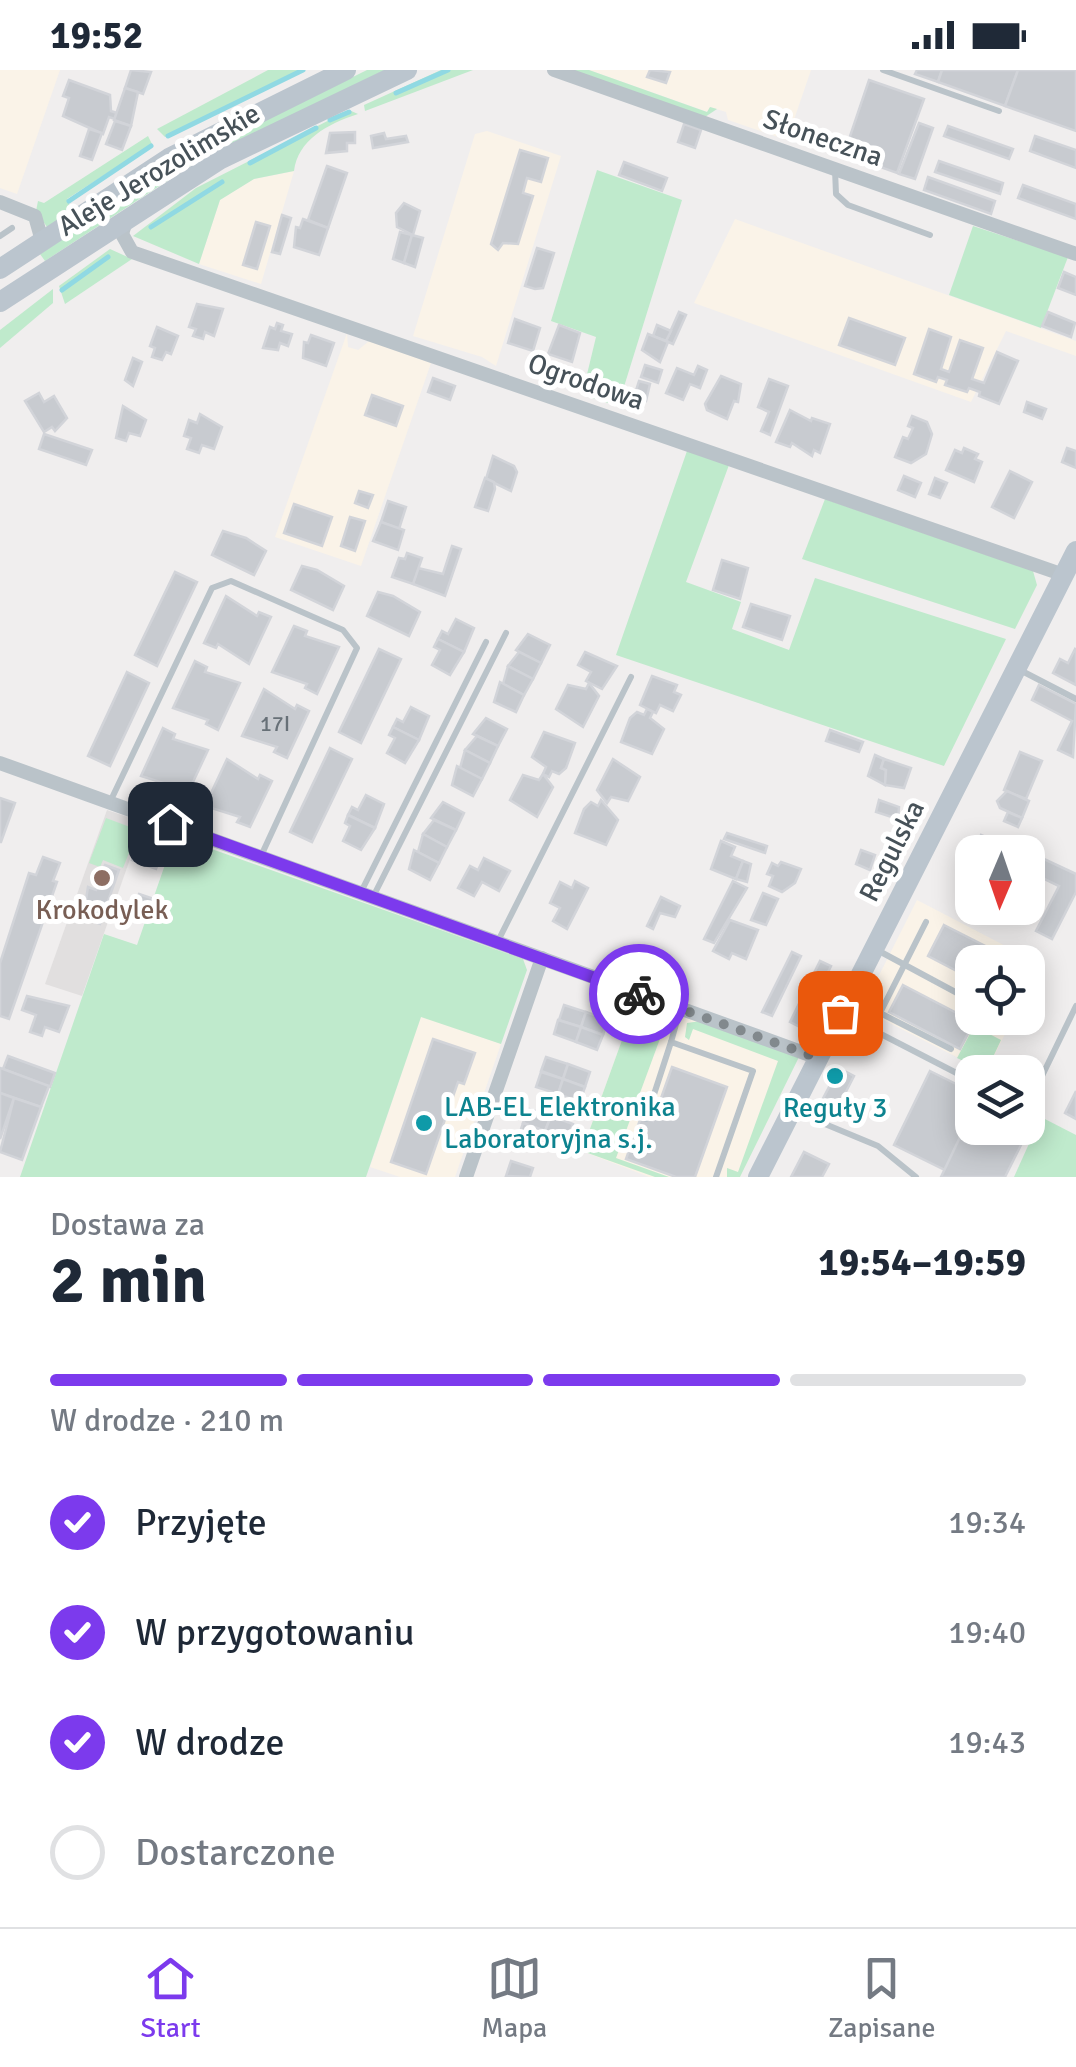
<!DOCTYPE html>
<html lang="pl">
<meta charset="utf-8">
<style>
body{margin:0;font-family:Signika,sans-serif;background:#f6f6f7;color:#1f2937;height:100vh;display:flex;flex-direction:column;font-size:38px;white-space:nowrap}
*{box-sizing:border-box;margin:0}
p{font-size:32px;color:#747a83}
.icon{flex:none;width:55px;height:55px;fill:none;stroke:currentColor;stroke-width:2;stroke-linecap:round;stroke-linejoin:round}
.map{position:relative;height:1107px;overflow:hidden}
.details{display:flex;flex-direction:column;background:#fff;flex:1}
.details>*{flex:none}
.needle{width:65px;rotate:182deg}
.tools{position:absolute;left:955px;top:765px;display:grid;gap:20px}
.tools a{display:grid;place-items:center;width:90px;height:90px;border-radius:20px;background:#fff;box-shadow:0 5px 25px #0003;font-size:50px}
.pin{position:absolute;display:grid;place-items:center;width:85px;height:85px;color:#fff;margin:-42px;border-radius:20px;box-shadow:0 5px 15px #0006}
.courier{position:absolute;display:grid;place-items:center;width:100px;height:100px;margin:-50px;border:8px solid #7c3aed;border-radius:50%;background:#fff;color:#222;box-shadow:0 2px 12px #0007}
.overview em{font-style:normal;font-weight:800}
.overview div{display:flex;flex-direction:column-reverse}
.overview{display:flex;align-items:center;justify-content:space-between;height:170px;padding:0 50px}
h1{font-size:65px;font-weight:800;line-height:75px}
.bar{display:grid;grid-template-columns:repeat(4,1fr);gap:15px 10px;align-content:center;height:120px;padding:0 50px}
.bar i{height:12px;border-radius:8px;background:#e0e1e3}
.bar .current{background:#7c3aed}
.bar p{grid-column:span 4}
ol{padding:0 50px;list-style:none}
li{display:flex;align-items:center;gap:30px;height:110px}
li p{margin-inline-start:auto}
li .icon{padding:10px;border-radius:50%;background:#7c3aed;color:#fff;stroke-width:4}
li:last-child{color:#747a83}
li i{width:55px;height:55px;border:5px solid #e0e1e3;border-radius:50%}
.status{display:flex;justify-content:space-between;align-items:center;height:70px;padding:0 50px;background:#fff;direction:ltr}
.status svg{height:28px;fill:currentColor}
.dock{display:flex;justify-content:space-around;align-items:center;height:140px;border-top:2px solid #e0e1e3;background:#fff;font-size:28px;color:#747a83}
.dock a{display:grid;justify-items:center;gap:5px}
.dock .current{color:#7c3aed}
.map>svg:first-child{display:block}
.commercial{fill:#faf3e8}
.education{fill:#e1dfdf}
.green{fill:#bfeacc}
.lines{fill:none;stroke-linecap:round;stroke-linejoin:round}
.stream{stroke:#90d9e3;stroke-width:5}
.building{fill:#c8cbd0;stroke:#d2d4d9;stroke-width:2.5}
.lane{stroke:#bac3c9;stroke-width:6}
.street{stroke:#bac3c9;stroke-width:14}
.secondary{stroke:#bbc5ce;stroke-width:20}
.done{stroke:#82898d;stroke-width:10;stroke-dasharray:0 18}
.route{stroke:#7c3aed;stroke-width:12}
.education-dot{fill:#8d6e63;stroke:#fff;stroke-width:4}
.culture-dot{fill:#0f9aa8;stroke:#fff;stroke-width:4}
.labels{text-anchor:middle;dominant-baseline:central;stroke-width:10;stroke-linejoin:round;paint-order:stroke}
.number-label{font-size:22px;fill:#677077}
.street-label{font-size:28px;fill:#475259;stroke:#fff}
.education-label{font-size:28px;fill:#785e54;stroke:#fff}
.culture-label{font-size:28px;fill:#0d838f;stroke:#fff;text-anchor:start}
</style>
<div class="status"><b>19:52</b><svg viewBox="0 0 49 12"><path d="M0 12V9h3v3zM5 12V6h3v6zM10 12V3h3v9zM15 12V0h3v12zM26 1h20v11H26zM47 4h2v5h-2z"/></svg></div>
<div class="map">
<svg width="1076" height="1107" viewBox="0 0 1076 1107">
<rect width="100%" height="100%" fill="#f0eeee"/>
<g class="commercial">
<polygon points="0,0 60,0 17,124 0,118"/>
<polygon points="589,0 811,0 787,70 728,50 726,42 710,37 708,42"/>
<polygon points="487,61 561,86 496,296 482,287 413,266 475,64"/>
<polygon points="294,101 261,214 199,194 220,130 254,109"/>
<polygon points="735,149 1076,271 1076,286 1006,261 971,332 694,233"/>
<polygon points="347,263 348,277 358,280 369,271 431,293 361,496 275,467"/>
<polygon points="917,830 1040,894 1028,919 1028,892 972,892 972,948 1013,948 986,1002 862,939"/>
<polygon points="636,931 799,986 740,1107 649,1107 582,1081"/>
<polygon points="421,946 501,974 455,1107 400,1107 370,1097"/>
</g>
<polygon class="education" points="107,740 143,752 82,926 45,914"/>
<g class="green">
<polygon points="268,0 299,0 165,67 157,59"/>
<polygon points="367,0 385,0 196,92 45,191 40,184 179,93"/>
<polygon points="441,0 473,0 365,41 364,35"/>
<polygon points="572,0 589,0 707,42 710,37 717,39 705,47"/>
<path d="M349,40L358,44C327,54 298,70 294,101L254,109L220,130L199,194L133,166L196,118Z"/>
<polygon points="148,66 152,74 67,129 72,141 47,157 36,141 38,131 44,133"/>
<polygon points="597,100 682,130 618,336 582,325 596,267 551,251"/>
<polygon points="973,156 1068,187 1041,258 949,225"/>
<polygon points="110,179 132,189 65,234 59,216"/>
<polygon points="53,219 53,233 0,278 0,260"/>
<polygon points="687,381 729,395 686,512 741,532 732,559 789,580 815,508 1006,569 944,696 616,585"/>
<polygon points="825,429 1033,501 1037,515 1015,559 802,489"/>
<polygon points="106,748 138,760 123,798 103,790 100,797 89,793"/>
<polygon points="175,766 523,889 527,900 501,974 421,947 366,1107 20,1107 104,864 137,875"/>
<polygon points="635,934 665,942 668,947 616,1088 669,1107 655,1107 582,1081"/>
<polygon points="701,951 799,987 740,1107 727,1107 727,1098 738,1102 778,991 693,959 689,970 685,967 687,953"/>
<polygon points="974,956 1001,970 986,1002 957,988"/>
<polygon points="1041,1047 1076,1065 1076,1107 1014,1107"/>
</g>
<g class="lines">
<g class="stream">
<polyline points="396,23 448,0"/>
<polyline points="330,50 349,42"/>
<polyline points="168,66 303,0"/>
<polyline points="250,93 316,58"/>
<polyline points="69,131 151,76"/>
<polyline points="151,157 222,112"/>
<polyline points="62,220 108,187"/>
</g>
</g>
<g class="building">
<polygon points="131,0 151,2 143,24 125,18"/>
<polygon points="650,0 670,2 666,13 647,7"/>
<polygon points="917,0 942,0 938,12 915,4"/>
<polygon points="942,0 1018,0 1005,36 938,12"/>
<polygon points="1018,0 1076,0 1076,61 1005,36"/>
<polygon points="69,10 110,25 111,41 117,43 115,49 109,47 103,64 63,46 69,28 63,26"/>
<polygon points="869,10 924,29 897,103 844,84"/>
<polygon points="125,18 138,22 131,56 114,50"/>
<polygon points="115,51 131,56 122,80 106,74"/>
<polygon points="919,53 933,58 915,109 899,104"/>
<polygon points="684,54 701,60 695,78 678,72"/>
<polygon points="948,56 1013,79 1009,89 944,66"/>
<polygon points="89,59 102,63 92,90 80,86"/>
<polygon points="355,62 355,73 347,73 347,81 326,83 330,63"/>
<polygon points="384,63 386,69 406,66 408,72 373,78 371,66"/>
<polygon points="1035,66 1076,80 1076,98 1030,81"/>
<polygon points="520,80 548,88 541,112 527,108 523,123 533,126 518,174 503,173 498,180 491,174"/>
<polygon points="939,91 1003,113 1000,124 935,102"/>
<polygon points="624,92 667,108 662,121 619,105"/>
<polygon points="327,96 347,103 328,158 308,150"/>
<polygon points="928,107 995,131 991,144 924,120"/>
<polygon points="1023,115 1076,134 1076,149 1018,128"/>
<polygon points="404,133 420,141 413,165 397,157 396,143"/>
<polygon points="282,145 291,148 280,184 272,182"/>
<polygon points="303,149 328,158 319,185 294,177 296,157 300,158"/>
<polygon points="256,152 270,156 257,199 243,195"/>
<polygon points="400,162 412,165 404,193 393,189"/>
<polygon points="412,165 423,168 415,197 404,193"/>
<polygon points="537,178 554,183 543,218 535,219 525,216"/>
<polygon points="1064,202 1076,207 1076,225 1058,218"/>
<polygon points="197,234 223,239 214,266 205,262 203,269 193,266 196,259 189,257"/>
<polygon points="679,242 686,245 673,274 666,271"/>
<polygon points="1048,242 1075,253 1071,267 1042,256"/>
<polygon points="849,248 905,268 895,295 839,275"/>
<polygon points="515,249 540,258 533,281 508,273"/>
<polygon points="277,253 283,255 281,261 292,264 288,276 280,273 278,280 263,278 270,257 275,259"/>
<polygon points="559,255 580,263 572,292 548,284"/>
<polygon points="657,255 671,261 666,271 653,266"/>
<polygon points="157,257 178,266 171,284 166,282 162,290 152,287 155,278 150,276"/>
<polygon points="929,259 951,267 941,299 949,302 960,270 983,278 972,309 984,313 997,282 1018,291 999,334 979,326 980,322 969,318 967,322 945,315 947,310 938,307 936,312 914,304"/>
<polygon points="648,264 668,272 660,292 642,280"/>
<polygon points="311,265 334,273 326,296 303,288 304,272 308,273"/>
<polygon points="133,288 142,292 133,316 125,310"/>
<polygon points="645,295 662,300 658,313 641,307"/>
<polygon points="698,296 707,300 700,318 690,314 683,330 666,323 677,298 694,305"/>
<polygon points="721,306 741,314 738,332 734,331 727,349 707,340 705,334"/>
<polygon points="433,308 455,316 450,330 428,322"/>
<polygon points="769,309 788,316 770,365 761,361 769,342 758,337"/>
<polygon points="639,311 650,314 646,331 634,327"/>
<polygon points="39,323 44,332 54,326 67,348 55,361 52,357 44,362 25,331"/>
<polygon points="372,325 403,336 396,356 365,345"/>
<polygon points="1027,332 1046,339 1042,349 1024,342"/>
<polygon points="123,336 146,350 140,366 129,363 126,371 116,368"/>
<polygon points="790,340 811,351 812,348 830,354 820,383 814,380 812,386 792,373 790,377 776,372"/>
<polygon points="200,344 222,357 214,379 202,375 199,383 187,379 191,368 184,366 189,350 197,353"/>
<polygon points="912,346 927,352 932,364 926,384 911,393 895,387 903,367 908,369 913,358 908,356"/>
<polygon points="44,364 92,380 86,395 39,379"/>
<polygon points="964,378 978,384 975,389 982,392 974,412 946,400 955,380 962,383"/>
<polygon points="1067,378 1076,381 1076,398 1062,392"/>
<polygon points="493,386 514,396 517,402 511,421 486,409"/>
<polygon points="1010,401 1032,412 1014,448 992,437"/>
<polygon points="904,406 921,413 915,427 898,420"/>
<polygon points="485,408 494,412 495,419 488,441 475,437"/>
<polygon points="935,408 947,413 940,428 929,424"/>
<polygon points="359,421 373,425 368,438 355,433"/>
<polygon points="388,431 406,437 399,459 381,452"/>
<polygon points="294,434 332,447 322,476 284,463"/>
<polygon points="350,447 365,451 355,481 341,476"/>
<polygon points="381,452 404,460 398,480 373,471"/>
<polygon points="223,461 246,468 266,481 254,505 212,485"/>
<polygon points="452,476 461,479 445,526 413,514 418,498 443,504"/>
<polygon points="407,483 422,488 413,514 392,507 399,488 405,489"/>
<polygon points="722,490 748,498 740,529 713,520"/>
<polygon points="302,496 317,500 344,516 333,540 291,520"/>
<polygon points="175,502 197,512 157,596 135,585"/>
<polygon points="378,522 393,526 420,542 409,566 367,546"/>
<polygon points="226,526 257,546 259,542 271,547 249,594 218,574 216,578 204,573"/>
<polygon points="751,534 790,546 782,570 743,557"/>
<polygon points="456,549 474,558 464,582 438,569 442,561 448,564"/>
<polygon points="294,556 307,561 305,566 339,577 317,624 305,618 307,614 272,602"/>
<polygon points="528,564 550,575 541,593 516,580"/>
<polygon points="438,569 464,582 450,605 432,595 440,580 434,577"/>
<polygon points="379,579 401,589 361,673 339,662"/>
<polygon points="1075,579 1076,580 1076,615 1053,603 1060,589 1068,593"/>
<polygon points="519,582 541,593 533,609 508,596"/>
<polygon points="585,582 617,596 602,619 586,611 591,602 578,595"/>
<polygon points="195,591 207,597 205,602 240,613 218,660 206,654 208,650 173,638"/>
<polygon points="508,596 533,609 524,625 503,614"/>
<polygon points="127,602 149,613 110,696 88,686"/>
<polygon points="652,606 677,615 674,622 681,625 673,641 660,635 656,643 640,635"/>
<polygon points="500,612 524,625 516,642 494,632"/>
<polygon points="589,613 599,626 583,657 556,639 568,615 586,619"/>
<polygon points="1039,615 1076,634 1073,687 1058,680 1072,651 1032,630"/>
<polygon points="264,619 295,639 297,635 309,641 287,688 274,682 277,677 242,666"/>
<polygon points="411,637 429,646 419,670 393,657 397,649 403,652"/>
<polygon points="647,639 653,642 650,648 664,659 652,684 621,672 630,648 637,642 644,645"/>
<polygon points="486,648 507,659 498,676 473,664"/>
<polygon points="393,657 419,670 405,693 387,683 395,668 389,665"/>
<polygon points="163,658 175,664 173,669 208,680 186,727 174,721 176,717 141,706"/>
<polygon points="830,660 863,672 859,682 826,671"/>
<polygon points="544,662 575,673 566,698 559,704 552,701 549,707 543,704 546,697 532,687"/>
<polygon points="477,666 498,676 490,693 465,680"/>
<polygon points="330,678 352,689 312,772 290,762"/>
<polygon points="465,680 490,693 482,709 460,698"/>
<polygon points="1020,682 1042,691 1026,729 1004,720"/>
<polygon points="875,685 884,689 881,698 886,700 885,715 868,706"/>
<polygon points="227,689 258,709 260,705 272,711 250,757 237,752 240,747 205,736"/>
<polygon points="613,689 640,707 628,731 611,727 607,733 597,720"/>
<polygon points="884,689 911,698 904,718 885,715 886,700 881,698"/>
<polygon points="457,696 482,709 473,726 452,715"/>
<polygon points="543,704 553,717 537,747 510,730 523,705 539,710"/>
<polygon points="1007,721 1029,731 1022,748 1000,738 997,731"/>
<polygon points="366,725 384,734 375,758 348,745 352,737 358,740"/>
<polygon points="0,728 15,733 1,772 0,772"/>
<polygon points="601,730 618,750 606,775 575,763 584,739 591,732 598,736"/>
<polygon points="879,730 899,737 898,749 876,742"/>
<polygon points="443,732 464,743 456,760 431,748"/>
<polygon points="1008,742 1022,748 1018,757 1004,751"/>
<polygon points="348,745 375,758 361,780 343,771 350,756 345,753"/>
<polygon points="434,750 456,760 447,777 423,764"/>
<polygon points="727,763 767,776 765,783 724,769"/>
<polygon points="423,764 447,777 439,793 418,782"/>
<polygon points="981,765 1000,774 996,782 973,782"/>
<polygon points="141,768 165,775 156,799 132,790"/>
<polygon points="721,771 735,777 731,786 743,791 736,809 711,799"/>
<polygon points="414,780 439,793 430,810 409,799"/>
<polygon points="861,780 875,785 870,800 856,794"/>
<polygon points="1031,783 1076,804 1076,822 1052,869 1036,861 1059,816 1028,801"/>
<polygon points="43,787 60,793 53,811 57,812 9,949 0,946 0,893 29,803 36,805"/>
<polygon points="484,788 510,801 499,821 482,812 474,826 458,818 470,796 478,800"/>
<polygon points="743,791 751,794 747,812 736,809"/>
<polygon points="781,792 801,799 795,813 782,822 769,816 773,806 767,804 772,793 778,796"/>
<polygon points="105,795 119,800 100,854 83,848 88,817 96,820"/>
<polygon points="575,811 588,818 567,859 553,851 560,838 550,833 560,812 572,818"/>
<polygon points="733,811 747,818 714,873 704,869"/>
<polygon points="763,823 778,829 766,855 751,850"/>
<polygon points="139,824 154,829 149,844 134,838"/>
<polygon points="661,827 680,836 675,847 660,843 653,859 647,856"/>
<polygon points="730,850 758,860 746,889 732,883 729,889 713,881"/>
<polygon points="944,855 1017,892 972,892 972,909 928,886"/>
<polygon points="792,882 801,886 772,946 762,942"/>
<polygon points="820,891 831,896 800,957 790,952"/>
<polygon points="903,915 974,952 960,979 889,942"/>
<polygon points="27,926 69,936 59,962 45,957 42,966 30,962 36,945 22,940"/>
<polygon points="564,935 586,942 581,957 559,950"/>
<polygon points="586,942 608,950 603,965 581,957"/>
<polygon points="558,950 581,957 576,972 554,964"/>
<polygon points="581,957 603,965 597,980 576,972"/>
<polygon points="433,969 475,983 464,1014 458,1012 426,1104 391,1092"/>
<polygon points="8,986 55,1003 50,1017 3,999"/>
<polygon points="546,987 568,994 563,1009 541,1001"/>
<polygon points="568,994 590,1002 585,1017 563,1009"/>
<polygon points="672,997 727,1017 695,1107 676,1107 626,1089 641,1047 653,1051"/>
<polygon points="0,998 49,1016 41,1037 0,1023"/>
<polygon points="839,998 854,1006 833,1047 817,1040"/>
<polygon points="930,1001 972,1022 972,1042 945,1100 894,1075"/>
<polygon points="541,1002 563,1009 558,1024 536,1017"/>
<polygon points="563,1009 585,1017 580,1032 558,1024"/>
<polygon points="1076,1021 1076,1049 1065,1043"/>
<polygon points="0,1023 14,1028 0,1069"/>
<polygon points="14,1028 41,1037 22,1090 0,1082"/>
<polygon points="529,1039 551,1046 545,1061 523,1053"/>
<polygon points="972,1042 972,1058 1028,1058 1028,1048 1033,1051 1005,1107 941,1107"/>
<polygon points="551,1046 573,1054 568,1068 545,1061"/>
<polygon points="523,1053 545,1061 540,1076 518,1068"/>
<polygon points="545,1061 567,1069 562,1083 540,1076"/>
<polygon points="804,1082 829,1094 822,1107 791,1107"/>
<polygon points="511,1091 533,1098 530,1107 506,1106"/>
</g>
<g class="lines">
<g class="lane">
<polyline points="883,0 999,41"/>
<polyline points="835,100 836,124 848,135 930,165"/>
<polyline points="0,166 12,158"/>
<polyline points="1018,599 1076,629"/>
<polyline points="110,732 212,518 231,511 343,560 357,578 261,786"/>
<polyline points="361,822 486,572"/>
<polyline points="374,825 506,563"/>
<polyline points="926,852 880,943 951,979"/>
<polyline points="498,871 631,607"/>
<polyline points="879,881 972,931"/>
<polyline points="596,933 603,912"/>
<polyline points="680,940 671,972 753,1001 716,1107"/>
<polyline points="846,946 972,1011"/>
<polyline points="1028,1016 1042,1006 1076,936"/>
<polyline points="796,1042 878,1076 916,1107"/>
<polyline points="646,1049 671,972"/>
</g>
<g class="street">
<polyline points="554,0 1076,184"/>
<polyline points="0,132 35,146 42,171"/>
<polyline points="127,148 122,164 132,182 1064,505"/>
<polyline points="0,693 818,988"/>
<polyline points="466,1107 542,888"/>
</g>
<g class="secondary">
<polyline points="0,199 169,88 346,0"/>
<polyline points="0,232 219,90 407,0"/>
<polyline points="758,1107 1076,481"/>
</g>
</g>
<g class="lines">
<polyline class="done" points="639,924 818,988 840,943"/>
<polyline class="route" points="170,754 639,924"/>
</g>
<circle class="education-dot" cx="102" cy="808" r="10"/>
<g class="culture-dot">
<circle cx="835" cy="1006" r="10"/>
<circle cx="424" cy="1053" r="10"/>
</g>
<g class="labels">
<g class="number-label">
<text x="275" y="653">17I</text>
</g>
<g class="street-label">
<text transform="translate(823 68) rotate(19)">Słoneczna</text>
<text transform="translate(159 100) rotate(-31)">Aleje Jerozolimskie</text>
<text transform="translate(586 312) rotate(19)">Ogrodowa</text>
<text transform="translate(892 781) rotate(-63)">Regulska</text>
</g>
<g class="education-label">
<text x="102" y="840">Krokodylek</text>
</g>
<g class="culture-label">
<text x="444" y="1037">LAB-EL Elektronika<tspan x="444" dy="32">Laboratoryjna s.j.</tspan></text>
<text x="835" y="1038" text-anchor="middle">Reguły 3</text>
</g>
</g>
</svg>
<div class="tools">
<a><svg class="needle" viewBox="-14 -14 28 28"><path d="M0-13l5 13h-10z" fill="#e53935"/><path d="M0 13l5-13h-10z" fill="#747a83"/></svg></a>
<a><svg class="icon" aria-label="locate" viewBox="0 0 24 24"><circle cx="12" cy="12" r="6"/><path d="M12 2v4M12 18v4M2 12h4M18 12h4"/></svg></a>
<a><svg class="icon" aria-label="layers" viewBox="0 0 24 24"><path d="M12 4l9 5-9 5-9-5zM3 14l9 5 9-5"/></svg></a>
</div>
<div class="pin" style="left:840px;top:943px;background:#ea580c"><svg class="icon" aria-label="bag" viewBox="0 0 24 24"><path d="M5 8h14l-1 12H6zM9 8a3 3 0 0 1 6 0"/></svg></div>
<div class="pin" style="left:170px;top:754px;background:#1f2937"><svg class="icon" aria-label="home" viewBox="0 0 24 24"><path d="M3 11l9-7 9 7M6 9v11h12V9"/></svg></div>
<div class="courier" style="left:639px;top:924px"><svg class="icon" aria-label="bike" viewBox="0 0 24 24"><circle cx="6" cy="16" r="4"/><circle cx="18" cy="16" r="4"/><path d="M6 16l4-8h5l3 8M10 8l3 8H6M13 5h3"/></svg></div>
</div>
<section class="details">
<div class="overview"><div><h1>2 min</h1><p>Dostawa za</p></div><em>19:54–19:59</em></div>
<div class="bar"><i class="current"></i><i class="current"></i><i class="current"></i><i></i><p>W drodze · 210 m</p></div>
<ol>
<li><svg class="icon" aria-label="check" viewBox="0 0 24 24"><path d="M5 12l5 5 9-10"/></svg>Przyjęte<p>19:34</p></li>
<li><svg class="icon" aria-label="check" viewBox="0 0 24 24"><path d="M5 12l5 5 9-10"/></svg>W przygotowaniu<p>19:40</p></li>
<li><svg class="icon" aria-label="check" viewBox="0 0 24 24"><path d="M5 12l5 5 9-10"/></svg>W drodze<p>19:43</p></li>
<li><i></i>Dostarczone</li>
</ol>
</section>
<nav class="dock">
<a class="current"><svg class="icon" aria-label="home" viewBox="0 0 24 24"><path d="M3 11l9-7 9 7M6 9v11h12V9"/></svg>Start</a>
<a><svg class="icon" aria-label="map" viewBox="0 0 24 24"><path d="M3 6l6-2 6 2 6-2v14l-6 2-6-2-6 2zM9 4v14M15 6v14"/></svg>Mapa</a>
<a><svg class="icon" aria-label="saved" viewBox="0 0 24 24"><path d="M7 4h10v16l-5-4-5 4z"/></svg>Zapisane</a>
</nav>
